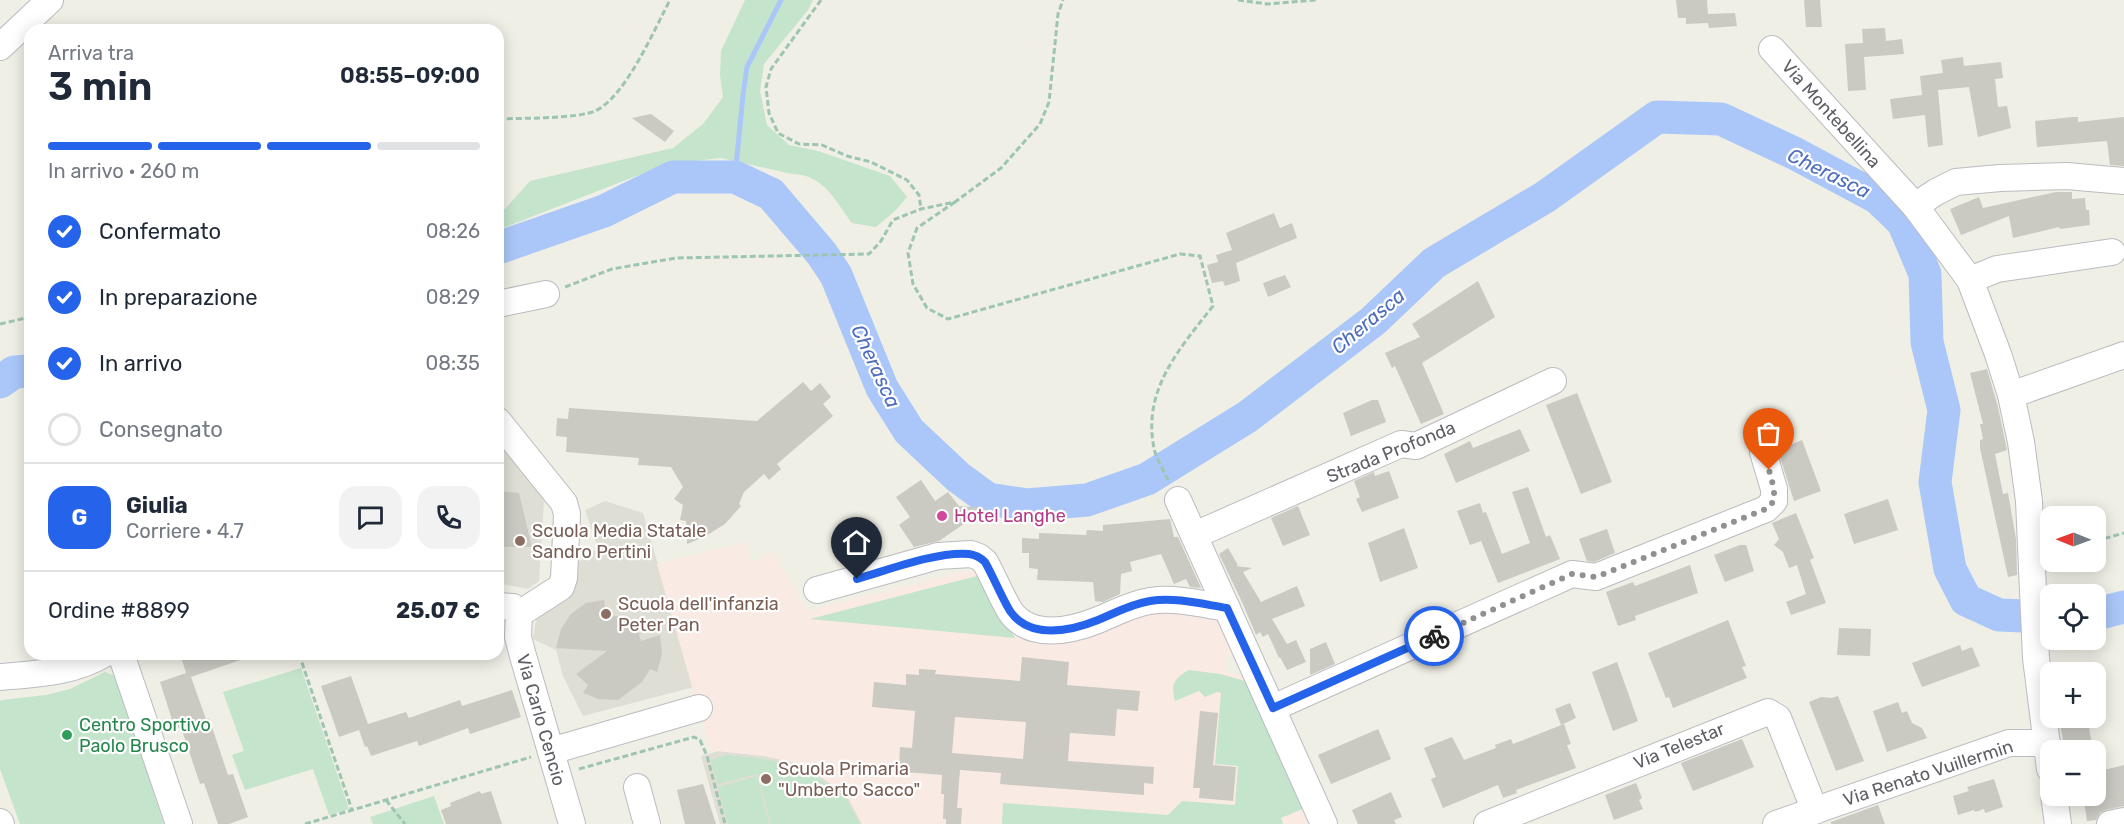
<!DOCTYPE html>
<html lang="it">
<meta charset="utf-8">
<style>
body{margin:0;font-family:Rubik,sans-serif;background:#f2f2f3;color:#1f2937;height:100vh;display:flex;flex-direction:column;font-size:22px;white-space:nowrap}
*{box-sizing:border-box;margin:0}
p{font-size:20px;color:#747a83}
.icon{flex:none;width:33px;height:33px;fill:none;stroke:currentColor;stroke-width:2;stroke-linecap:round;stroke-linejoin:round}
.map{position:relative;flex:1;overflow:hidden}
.details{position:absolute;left:24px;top:24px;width:480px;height:636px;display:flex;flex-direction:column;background:#fff;border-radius:18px;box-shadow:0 3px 15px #0003}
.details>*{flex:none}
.needle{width:39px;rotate:271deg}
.fabs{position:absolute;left:2040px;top:506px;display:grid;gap:12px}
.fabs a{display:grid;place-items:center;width:66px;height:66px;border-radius:12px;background:#fff;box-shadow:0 3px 15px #0003;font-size:30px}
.pin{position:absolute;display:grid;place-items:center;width:51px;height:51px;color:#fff;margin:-62px -26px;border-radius:50% 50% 50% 0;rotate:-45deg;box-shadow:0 0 6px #0007}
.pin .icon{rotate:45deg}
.courier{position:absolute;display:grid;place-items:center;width:60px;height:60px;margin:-30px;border:4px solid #2563eb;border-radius:50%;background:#fff;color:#222;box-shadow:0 2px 8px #0007}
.summary em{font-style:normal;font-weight:600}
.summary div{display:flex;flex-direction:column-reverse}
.summary{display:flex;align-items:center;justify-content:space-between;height:102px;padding:0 24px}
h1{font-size:39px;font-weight:600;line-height:45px}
.bar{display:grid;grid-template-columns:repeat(4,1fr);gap:9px 6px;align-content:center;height:72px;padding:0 24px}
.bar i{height:8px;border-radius:4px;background:#e0e1e3}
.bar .on{background:#2563eb}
.bar p{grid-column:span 4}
.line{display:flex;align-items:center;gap:15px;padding:0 24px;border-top:2px solid #e0e1e3}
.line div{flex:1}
.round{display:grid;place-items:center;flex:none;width:63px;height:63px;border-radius:18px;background:#f2f2f3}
ol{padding:0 24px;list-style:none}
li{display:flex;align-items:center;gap:18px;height:66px}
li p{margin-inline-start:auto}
li .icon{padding:6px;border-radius:50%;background:#2563eb;color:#fff;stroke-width:4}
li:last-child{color:#747a83}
li i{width:33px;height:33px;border:3px solid #e0e1e3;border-radius:50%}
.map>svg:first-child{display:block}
.education{fill:#dfded4}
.medical{fill:#faeae4}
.green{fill:#c4e4cb}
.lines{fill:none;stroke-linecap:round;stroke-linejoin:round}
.stream{stroke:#abc7f9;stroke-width:5}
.river{stroke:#abc7f9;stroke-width:33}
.building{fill:#cac9c2;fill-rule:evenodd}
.minor-casing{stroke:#babcc1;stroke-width:28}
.path{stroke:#9ec4b2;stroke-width:3;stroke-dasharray:6 3;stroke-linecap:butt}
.minor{stroke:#fff;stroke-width:26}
.done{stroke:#909192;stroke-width:6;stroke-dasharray:0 10.8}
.route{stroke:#2563eb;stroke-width:8}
.hotel-dot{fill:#d1479c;stroke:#fff;stroke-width:2}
.education-dot{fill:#8d6e63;stroke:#fff;stroke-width:2}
.leisure-dot{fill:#2e9e5b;stroke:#fff;stroke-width:2}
.labels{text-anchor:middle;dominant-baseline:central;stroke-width:4.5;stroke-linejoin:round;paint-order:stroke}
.street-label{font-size:18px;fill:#5d5f65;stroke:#fff}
.hotel-label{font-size:18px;fill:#b23c85;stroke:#fff;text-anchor:start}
.education-label{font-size:18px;fill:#785e54;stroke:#fff;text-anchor:start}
.leisure-label{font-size:18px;fill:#27864d;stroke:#fff;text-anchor:start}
.water-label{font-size:20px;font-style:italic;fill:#4e6dbc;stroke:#fff}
</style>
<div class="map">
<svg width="2124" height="824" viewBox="0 0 2124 824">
<rect width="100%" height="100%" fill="#efefe6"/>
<g class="education">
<polygon points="498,437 542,493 544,502 539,581 528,589 503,584 498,586"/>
<polygon points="605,501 643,513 694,687 583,716 563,676 556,650 533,639 536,620 546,608 572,567 598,548 585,510"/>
<polygon points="718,751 764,756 802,764 846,794 862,824 720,824 701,756"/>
</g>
<polygon class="medical" points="745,542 751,563 773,551 807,611 979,568 1011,622 1150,609 1215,616 1226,623 1235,655 1226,656 1226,672 1250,678 1315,824 862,824 846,794 802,764 764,756 718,751 711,753 657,564"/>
<g class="green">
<path d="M745,0H813L808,10L764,64L760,91L767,125L789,145L818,151L890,176L907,197L894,212L876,227L852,223C835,200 823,174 792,174L721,158L667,164L498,230V212L505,209L530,181L673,148L703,124L723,97L720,75L721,51Z"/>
<polygon points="977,576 1015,638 810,619"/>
<polygon points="301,668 349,809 329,815 313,769 245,790 232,755 244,751 223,692"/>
<path d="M1189,670L1220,674L1249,682L1305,808L1281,818L1283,824H1002L1003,803L1168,815L1182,801L1235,805L1238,766L1215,764L1221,693L1217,692L1205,697L1199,691L1175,701C1171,684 1173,679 1189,670Z"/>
<polygon points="105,672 115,676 164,824 20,824 0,769 0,701 2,700 46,695 70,689"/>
<polygon points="727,755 763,759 802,767 845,797 860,824 771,824 758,775 756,774 718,784 711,760"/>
<polygon points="757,776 769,824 728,824 718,787"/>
<polygon points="434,796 444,824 373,824 370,817"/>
</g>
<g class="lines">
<polyline class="stream" points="735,177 743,95 747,67 781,0"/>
<g class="river">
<polyline points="498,248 604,211 673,177 735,177 771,194 822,254 836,275 882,388 909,431 958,477 988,499 1027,505 1087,500 1147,479 1247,417 1373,321 1434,263 1545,197 1657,117 1721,119 1794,153 1878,198 1903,222 1925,274 1927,342 1944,410 1935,482 1950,569 1966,600 1999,615 2050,617"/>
<polyline points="0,382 14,372 30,371"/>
<polyline points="2096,614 2124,607"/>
</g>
</g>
<g class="building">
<polygon points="1676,0 1707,0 1708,14 1735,13 1737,26 1709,28 1708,23 1686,24 1686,18 1678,18"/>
<polygon points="1804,0 1820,0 1822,27 1806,27"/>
<polygon points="1885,28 1886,41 1902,39 1904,54 1864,57 1866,90 1848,91 1845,44 1863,43 1862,29"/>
<polygon points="1963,57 1964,66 2001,62 2003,78 1995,79 1998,107 2007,106 2011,128 1978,137 1969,87 1938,90 1943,145 1928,147 1925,115 1893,119 1890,99 1922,95 1920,76 1943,73 1941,60"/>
<polygon points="651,114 674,131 665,142 632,118"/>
<polygon points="2073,117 2078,117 2078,122 2124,117 2124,166 2110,165 2107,141 2037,147 2035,121"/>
<polygon points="2056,192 2072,192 2072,199 2085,198 2086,210 2089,210 2090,225 2060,229 2059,227 2013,238 2009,216 1961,235 1950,209 1979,197 1983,208"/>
<polygon points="1274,213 1280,228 1292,223 1297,238 1236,263 1240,281 1225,286 1223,281 1212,283 1207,265 1218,262 1216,255 1232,250 1226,233"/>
<polygon points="1285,275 1291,287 1268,297 1263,283"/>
<polygon points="1478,281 1495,317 1422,363 1444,414 1421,424 1395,366 1392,368 1385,353 1420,337 1412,324"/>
<polygon points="1987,369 1998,407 2007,450 1995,454 2003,494 2008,493 2016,539 2017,575 2008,577 1980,448 1980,440 1983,439 1980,424 1983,424 1970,373"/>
<polygon points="803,382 811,391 820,383 831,397 823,404 833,416 777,464 781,469 769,480 764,474 744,492 739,504 741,506 725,524 704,537 687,544 686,521 680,520 683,505 674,499 683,487 671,467 638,465 639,458 566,452 567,437 556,436 557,418 568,419 569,408 757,421"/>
<polygon points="1577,393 1612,482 1581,494 1546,405"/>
<polygon points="1372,400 1378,400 1386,422 1351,436 1343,413"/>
<polygon points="1520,429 1530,451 1456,483 1444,454 1470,441 1473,448"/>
<polygon points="1787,436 1790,445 1802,440 1821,491 1794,501 1777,448 1773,441"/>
<polygon points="1389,471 1399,498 1362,512 1356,499 1360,497 1354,481 1374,472 1375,476"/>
<polygon points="921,480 935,501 948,492 959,506 987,508 939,541 914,547 899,525 910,517 896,497"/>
<polygon points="1528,487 1546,537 1550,535 1560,559 1498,583 1481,541 1470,545 1457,511 1480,503 1483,513 1486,512 1502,554 1530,543 1512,492"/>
<polygon points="498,491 519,493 532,547 498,547"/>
<polygon points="1888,499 1898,530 1854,544 1844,514"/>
<polygon points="1298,506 1310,535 1283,546 1271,518"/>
<polygon points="1796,513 1814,558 1810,560 1826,603 1791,615 1786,602 1806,594 1797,565 1789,568 1783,552 1774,545 1779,539 1772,523"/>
<polygon points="1170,519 1174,537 1178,537 1201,588 1190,587 1186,579 1174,584 1161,554 1130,562 1132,571 1121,574 1120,594 1103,602 1095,601 1093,582 1037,580 1038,569 1029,568 1029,553 1022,553 1022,538 1039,539 1039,533 1086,535 1087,530 1103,531 1103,525"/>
<polygon points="1404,528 1418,568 1380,582 1368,543"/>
<polygon points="1607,529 1615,553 1594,562 1587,561 1579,539"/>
<polygon points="1740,545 1746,545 1754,571 1725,582 1714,555"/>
<polygon points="1228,548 1238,565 1236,566 1252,568 1243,572 1261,602 1297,586 1305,606 1272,619 1287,644 1296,640 1306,662 1287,670 1280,657 1279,658 1268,634 1263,637 1260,632 1256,635 1242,602 1219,554"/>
<polygon points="1690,565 1698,593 1635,616 1636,620 1618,626 1606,592 1633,582 1635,586"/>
<polygon points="604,600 606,617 617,616 628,621 638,630 641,641 660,635 662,654 657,672 650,669 642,682 618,700 598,699 583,693 588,685 576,674 607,651 556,648 561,629 571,614 586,603"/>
<polygon points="1728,620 1746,666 1742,667 1747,678 1673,708 1669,697 1666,698 1648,653"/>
<polygon points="1839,628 1871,629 1870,656 1837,655"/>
<polygon points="1326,642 1335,664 1310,675 1310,649"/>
<polygon points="1960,645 1962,651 1972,647 1980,666 1922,687 1912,663"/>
<polygon points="180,654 252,654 252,656 191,677 206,719 209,718 228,775 233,774 248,817 229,824 218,824 204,783 200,784 181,727 175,729 160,682 186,673"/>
<path d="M1022,657L1069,662L1067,685L1140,691L1138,711L1117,709L1115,736L1070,733L1068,761L1154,767L1153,784L1144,783V795L1000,784L1001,773L960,770L957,808H962L961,824H946V819H943L944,794H941L942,775L905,772V767H899L900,747L912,748L915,711L872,707L874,682L906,685V674L919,675V669L936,670L935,674L1020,681ZM955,717L1026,722L1023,759L952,753Z"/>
<polygon points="1617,662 1638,721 1613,731 1592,672"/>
<polygon points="351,676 368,724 406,712 409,718 460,700 462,706 512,690 521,717 470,734 468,728 419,746 417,741 371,756 367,746 365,747 359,730 339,737 321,686"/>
<polygon points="1838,696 1864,761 1836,771 1809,702 1821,697 1832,698"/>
<polygon points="1898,702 1902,713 1907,711 1912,723 1922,728 1927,738 1887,752 1873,711"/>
<polygon points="1570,703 1576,718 1561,725 1555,709"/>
<polygon points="1200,711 1218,713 1213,765 1236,767 1233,801 1199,798 1200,788 1193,788"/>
<polygon points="2068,717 2087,717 2093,750 2065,750 2059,719"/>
<polygon points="1564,724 1571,744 1567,745 1576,768 1516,790 1517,793 1503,798 1498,785 1443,808 1431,779 1436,777 1424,748 1452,737 1464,760 1496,748 1495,745 1511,739 1513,744"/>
<polygon points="1378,729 1391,759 1331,784 1318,755"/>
<polygon points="1742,739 1754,767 1693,791 1681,763"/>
<polygon points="2124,765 2124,806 2106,810 2100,813 2096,820 2087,821 2083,795 2096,795 2096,772"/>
<polygon points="1994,779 2003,807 1985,813 1984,809 1975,812 1974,810 1958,815 1953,796 1969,791 1967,787"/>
<polygon points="1636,783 1642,798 1639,800 1643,809 1614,820 1605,795"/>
<polygon points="703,784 716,824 685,824 677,790"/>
<polygon points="480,791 481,794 491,791 502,824 446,824 441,810 451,806 450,803"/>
<polygon points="1391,792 1402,817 1394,820 1396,824 1358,824 1352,810"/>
<polygon points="1878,805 1885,824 1831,824 1831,822"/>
</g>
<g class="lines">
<defs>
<g id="minor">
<polyline points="0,47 50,0"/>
<polyline points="1772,49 1915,206"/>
<polyline points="1970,280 1997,269 2112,252"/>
<polyline points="498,304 546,294"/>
<polyline points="2011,395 2124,355"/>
<polyline points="498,421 564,503 567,514 564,578 561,587 519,614"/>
<polyline points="1178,500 1324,824"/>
<polyline points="1195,535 1401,444 1416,446 1553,381"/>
<path d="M817,590L938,556L971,554L979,557L985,562C994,578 1001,596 1010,611C1030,640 1071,631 1098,620C1115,613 1131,604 1150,601C1175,597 1202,604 1227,608"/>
<polyline points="498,606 513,607 519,614 518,637 523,656 572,824"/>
<polyline points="121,654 179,824"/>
<path d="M0,677C36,674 72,673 104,654"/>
<polyline points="1273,708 1572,574 1596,577 1766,509 1774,501 1774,489 1763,452"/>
<polyline points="551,751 699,708"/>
<polyline points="2050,769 2036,658 2029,501 2021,442 2011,395 1998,354 1970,280 1915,206 1936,192 1956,182 2000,178 2067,176 2124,181"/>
<polyline points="637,787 647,824"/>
<polyline points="2054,795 2058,824"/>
<polyline points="0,822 1,824"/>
<polyline points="1487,824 1768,712 1778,718 1815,811"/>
<polyline points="1776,824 2009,743 2047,743"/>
<polyline points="2110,824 2124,821"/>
</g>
</defs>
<use href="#minor" class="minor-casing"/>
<g class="path">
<polyline points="821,0 771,69 766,87 769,113 778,133 799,144 822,145 847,156 871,162 907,180 919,195 921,209"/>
<polyline points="1238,0 1267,4 1317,0"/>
<path d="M498,119C521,118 576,119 595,111C625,98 655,28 670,0"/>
<path d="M955,202L917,228L908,253L913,284L927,308L948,319L1180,254L1200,256L1213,306C1180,348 1142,390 1154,448C1156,459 1164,471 1169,482"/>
<polyline points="565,287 612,269 676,258 869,254 881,241 893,220 921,209 955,202 1001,168 1040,124 1049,102 1058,14 1063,0"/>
<polyline points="0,324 30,317"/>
<polyline points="2096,541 2124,533"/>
<polyline points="299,654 352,810"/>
<polyline points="579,769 694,737 700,740 707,756 725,824"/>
<polyline points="386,800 405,824"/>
<polyline points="305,824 531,757"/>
</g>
<use href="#minor" class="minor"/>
</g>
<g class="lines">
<polyline class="done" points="1434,636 1572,574 1596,577 1766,509 1774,501 1774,489 1769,470"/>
<path class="route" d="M857,579C888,570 938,551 969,554C976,555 980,557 985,562C994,578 1001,596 1010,611C1030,640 1071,631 1098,620C1115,613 1131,604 1150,601C1175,597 1202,604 1227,608L1273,708L1434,636"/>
</g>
<circle class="hotel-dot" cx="942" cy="516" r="6"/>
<g class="education-dot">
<circle cx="520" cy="541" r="6"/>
<circle cx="606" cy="614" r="6"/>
<circle cx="766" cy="779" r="6"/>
</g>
<circle class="leisure-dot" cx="67" cy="735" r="6"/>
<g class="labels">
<g class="street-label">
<text transform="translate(1831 114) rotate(48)">Via Montebellina</text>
<text transform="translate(1391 452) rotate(-22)">Strada Profonda</text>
<text transform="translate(541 720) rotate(74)">Via Carlo Cencio</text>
<text transform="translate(1679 746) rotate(-22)">Via Telestar</text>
<text transform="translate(1928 773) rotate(-18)">Via Renato Vuillermin</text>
</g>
<g class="hotel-label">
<text x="954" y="516">Hotel Langhe</text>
</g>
<g class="education-label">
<text x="532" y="531">Scuola Media Statale<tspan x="532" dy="21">Sandro Pertini</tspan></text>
<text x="618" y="604">Scuola dell'infanzia<tspan x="618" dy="21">Peter Pan</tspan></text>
<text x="778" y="769">Scuola Primaria<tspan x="778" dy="21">"Umberto Sacco"</tspan></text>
</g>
<g class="leisure-label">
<text x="79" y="725">Centro Sportivo<tspan x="79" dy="21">Paolo Brusco</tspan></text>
</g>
<g class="water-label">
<text transform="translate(1829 173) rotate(26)">Cherasca</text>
<text transform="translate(1368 321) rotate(-40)">Cherasca</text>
<text transform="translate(876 366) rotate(65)">Cherasca</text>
</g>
</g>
</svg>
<div class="fabs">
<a><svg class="needle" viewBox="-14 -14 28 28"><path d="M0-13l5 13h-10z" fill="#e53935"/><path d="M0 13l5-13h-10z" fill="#747a83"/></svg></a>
<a><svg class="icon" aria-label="locate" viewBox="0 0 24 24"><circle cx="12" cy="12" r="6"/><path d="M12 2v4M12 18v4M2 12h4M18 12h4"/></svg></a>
<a>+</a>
<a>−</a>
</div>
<div class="pin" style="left:1769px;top:470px;background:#ea580c"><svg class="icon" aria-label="bag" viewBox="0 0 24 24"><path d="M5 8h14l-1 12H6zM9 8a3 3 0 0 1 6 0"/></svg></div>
<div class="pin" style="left:857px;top:579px;background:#1f2937"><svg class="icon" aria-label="home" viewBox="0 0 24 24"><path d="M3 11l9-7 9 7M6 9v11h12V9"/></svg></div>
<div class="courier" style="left:1434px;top:636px"><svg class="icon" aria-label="bike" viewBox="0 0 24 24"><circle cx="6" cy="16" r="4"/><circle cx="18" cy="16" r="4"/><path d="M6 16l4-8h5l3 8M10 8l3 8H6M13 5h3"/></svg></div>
<section class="details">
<div class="summary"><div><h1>3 min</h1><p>Arriva tra</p></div><em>08:55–09:00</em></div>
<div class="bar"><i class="on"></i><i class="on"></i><i class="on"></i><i></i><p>In arrivo · 260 m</p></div>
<ol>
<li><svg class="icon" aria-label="check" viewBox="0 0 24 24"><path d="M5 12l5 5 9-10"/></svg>Confermato<p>08:26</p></li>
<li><svg class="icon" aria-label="check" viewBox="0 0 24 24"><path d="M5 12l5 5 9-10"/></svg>In preparazione<p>08:29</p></li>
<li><svg class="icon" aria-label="check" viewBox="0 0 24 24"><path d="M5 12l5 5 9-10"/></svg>In arrivo<p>08:35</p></li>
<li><i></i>Consegnato</li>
</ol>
<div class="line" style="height:108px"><b class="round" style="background:#2563eb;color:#fff">G</b><div><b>Giulia</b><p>Corriere · 4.7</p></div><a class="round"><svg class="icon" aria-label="chat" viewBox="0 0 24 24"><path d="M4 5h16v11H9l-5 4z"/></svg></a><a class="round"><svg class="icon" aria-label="phone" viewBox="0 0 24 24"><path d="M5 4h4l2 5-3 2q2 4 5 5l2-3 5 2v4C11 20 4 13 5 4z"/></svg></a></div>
<div class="line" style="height:78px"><div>Ordine #8899</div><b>25.07 €</b></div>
</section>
</div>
